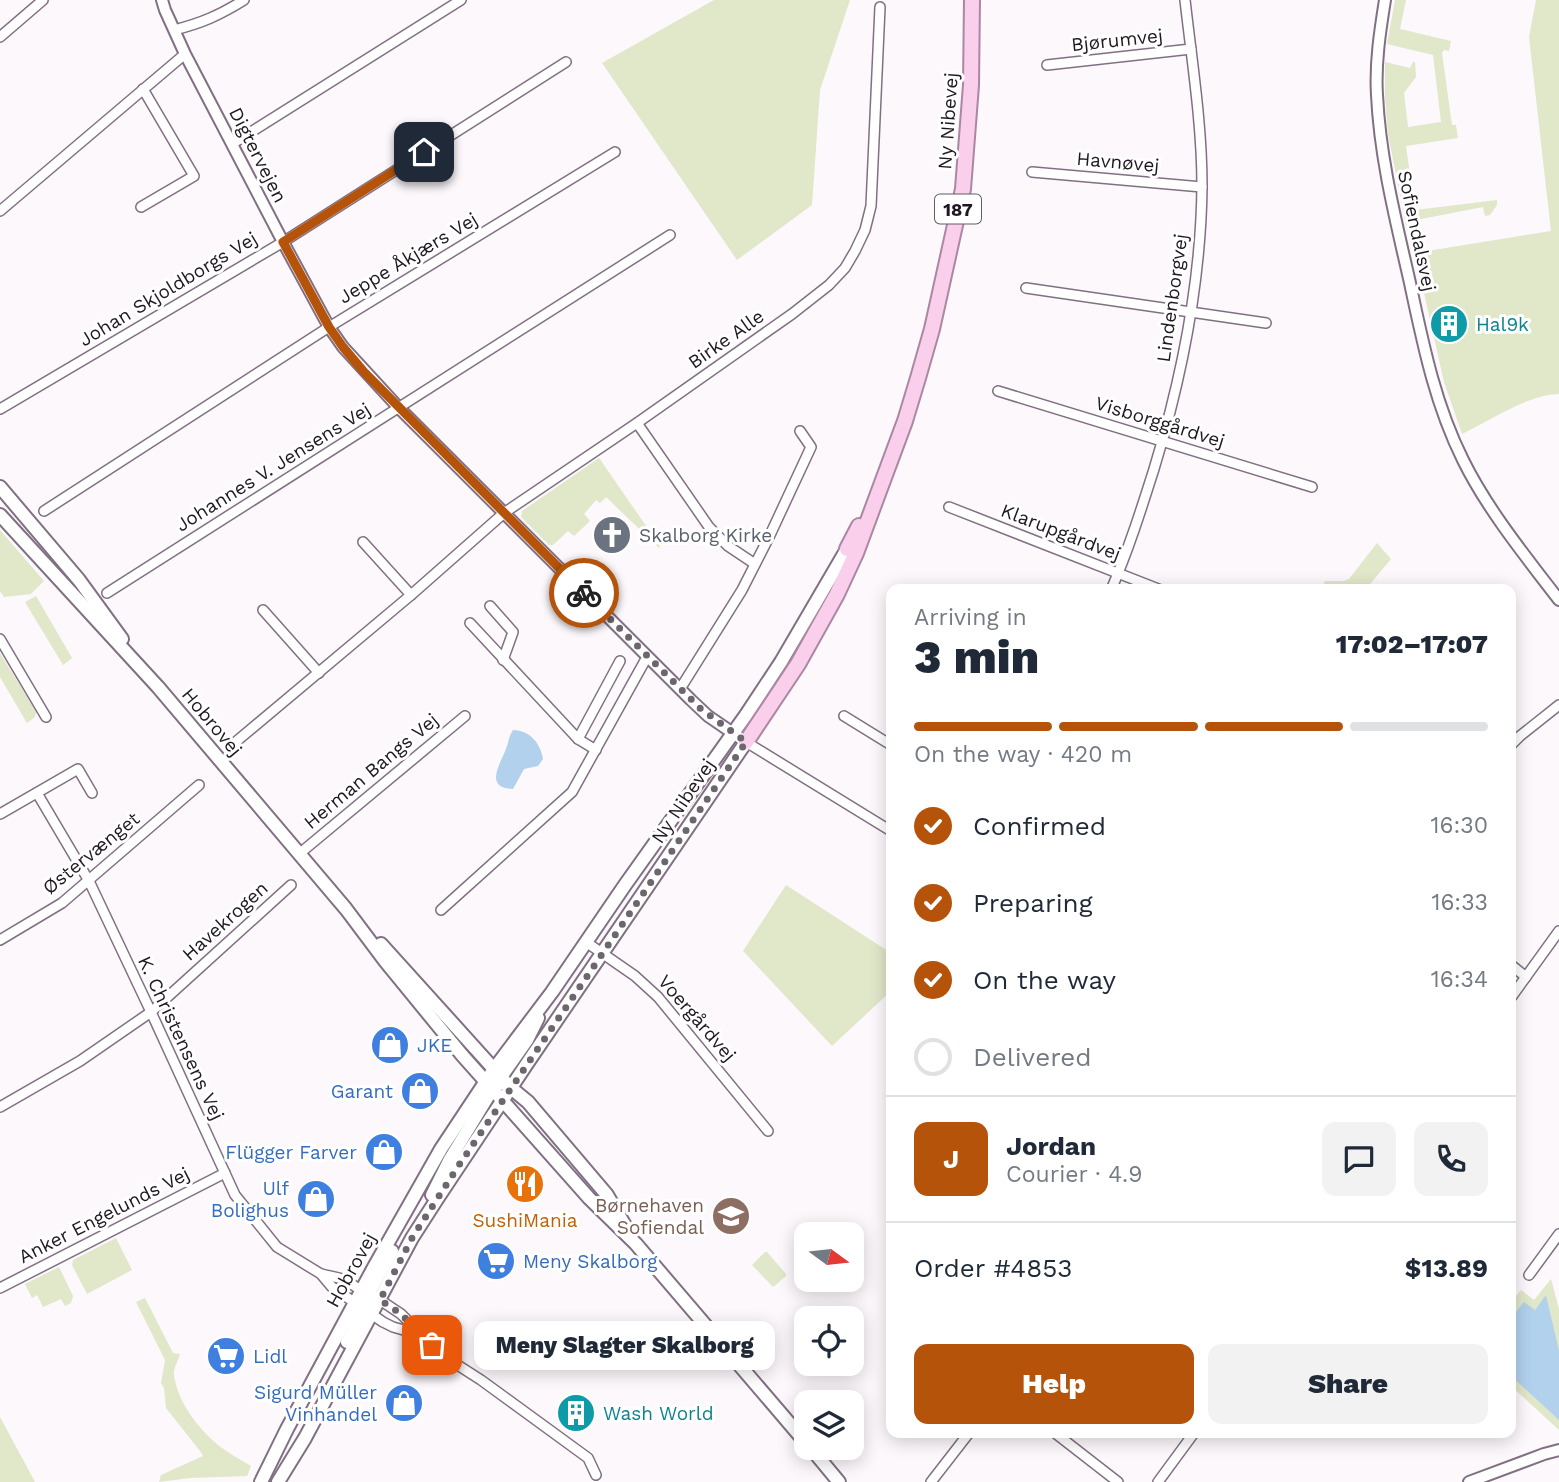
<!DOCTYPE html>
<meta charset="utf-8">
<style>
body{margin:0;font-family:"Work Sans",sans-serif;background:#f2f2f3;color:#1f2937;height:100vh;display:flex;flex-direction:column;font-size:26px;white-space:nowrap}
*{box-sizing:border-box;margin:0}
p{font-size:23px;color:#747a83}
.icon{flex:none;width:38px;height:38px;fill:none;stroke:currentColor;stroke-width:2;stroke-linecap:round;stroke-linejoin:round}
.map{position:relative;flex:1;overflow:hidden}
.drawer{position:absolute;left:886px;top:584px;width:630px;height:854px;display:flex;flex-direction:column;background:#fff;border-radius:14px;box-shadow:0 4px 18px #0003}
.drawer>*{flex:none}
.needle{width:46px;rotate:105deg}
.fabs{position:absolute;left:794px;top:1222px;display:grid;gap:14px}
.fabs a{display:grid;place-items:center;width:70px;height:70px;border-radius:14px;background:#fff;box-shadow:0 4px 18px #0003;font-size:35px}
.pin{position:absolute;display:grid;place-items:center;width:60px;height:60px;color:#fff;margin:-30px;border-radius:14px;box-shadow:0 4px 10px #0006}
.courier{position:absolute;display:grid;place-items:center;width:70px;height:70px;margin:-35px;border:5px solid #b45309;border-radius:50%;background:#fff;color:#222;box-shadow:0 2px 9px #0007}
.bubble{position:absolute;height:49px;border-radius:14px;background:#fff;box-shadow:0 4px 18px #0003;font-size:23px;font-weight:800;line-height:49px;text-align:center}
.headline em{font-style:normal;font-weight:800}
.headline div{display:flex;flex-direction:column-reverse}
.headline{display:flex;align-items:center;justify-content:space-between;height:119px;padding:0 28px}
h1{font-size:46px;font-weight:800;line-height:52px}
.bar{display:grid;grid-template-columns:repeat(4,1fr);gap:10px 7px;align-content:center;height:84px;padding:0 28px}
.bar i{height:9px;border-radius:5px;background:#e0e1e3}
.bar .selected{background:#b45309}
.bar p{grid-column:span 4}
.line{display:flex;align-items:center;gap:18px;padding:0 28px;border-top:2px solid #e0e1e3}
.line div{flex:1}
.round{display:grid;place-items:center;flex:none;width:74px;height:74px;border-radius:14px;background:#f2f2f3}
ol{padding:0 28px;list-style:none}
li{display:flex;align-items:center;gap:21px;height:77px}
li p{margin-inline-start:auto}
li .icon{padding:7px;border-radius:50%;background:#b45309;color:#fff;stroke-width:4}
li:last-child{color:#747a83}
li i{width:38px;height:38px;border:4px solid #e0e1e3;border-radius:50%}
.cta{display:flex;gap:14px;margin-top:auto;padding:14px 28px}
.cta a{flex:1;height:80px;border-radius:14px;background:#b45309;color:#fff;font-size:28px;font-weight:800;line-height:80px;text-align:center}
.cta a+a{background:#f2f2f3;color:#1f2937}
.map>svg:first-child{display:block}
.green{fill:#e1e7c9}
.water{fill:#b2d1ec}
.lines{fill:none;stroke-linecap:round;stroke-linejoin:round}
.minor-casing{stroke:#817083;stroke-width:12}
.tertiary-casing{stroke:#817083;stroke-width:14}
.secondary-casing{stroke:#817083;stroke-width:16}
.trunk-casing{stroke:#ac87a2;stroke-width:18}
.minor{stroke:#fff;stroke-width:9}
.tertiary{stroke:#fff;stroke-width:10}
.secondary{stroke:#fff;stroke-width:12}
.trunk{stroke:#facfec;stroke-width:14}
.done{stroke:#6c666d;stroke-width:7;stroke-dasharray:0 12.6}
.route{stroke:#b45309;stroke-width:9}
.labels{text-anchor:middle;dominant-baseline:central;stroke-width:6;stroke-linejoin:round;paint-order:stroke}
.shield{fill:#fff;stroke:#625d63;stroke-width:2}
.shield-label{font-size:18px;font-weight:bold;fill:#1f1820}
.street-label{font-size:19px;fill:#1f1820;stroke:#fff}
.culture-label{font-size:19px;fill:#0d838f;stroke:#fff;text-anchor:start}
.worship-label{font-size:19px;fill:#5b616d;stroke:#fff;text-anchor:start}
.shop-label{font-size:19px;fill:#366cbe;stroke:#fff;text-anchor:end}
.education-label{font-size:19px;fill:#785e54;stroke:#fff;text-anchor:end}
.food-label{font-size:19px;fill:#c56008;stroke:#fff}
</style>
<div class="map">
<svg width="1559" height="1482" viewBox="0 0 1559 1482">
<rect width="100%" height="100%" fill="#fcf8fc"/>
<g class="green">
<polygon points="714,0 850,0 820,90 812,205 737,260 602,63"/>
<polygon points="1395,0 1406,0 1400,29 1451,41 1449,51 1444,50 1442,53 1452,125 1456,125 1458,138 1406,146 1415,210 1497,200 1497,205 1490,215 1485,216 1483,207 1411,221 1412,230 1407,231 1388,134 1385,98 1385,62 1410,68 1413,62 1415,62 1416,77 1404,93 1408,127 1441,122 1433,55 1387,44"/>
<path d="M1536,0H1559V394C1527,395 1491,420 1462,434L1444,382L1415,253L1551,231L1529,37Z"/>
<polygon points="599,458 660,546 659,548 606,497 600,503 596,500 584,514 590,521 574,536 568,531 553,545 549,545 521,517 522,511"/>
<polygon points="0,530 44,581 31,594 4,597 0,591"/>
<polygon points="1377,543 1391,559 1365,590 1321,590 1325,581 1344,581 1349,579"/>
<polygon points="36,596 72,658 63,665 25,602"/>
<polygon points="0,653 36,712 35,717 27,723 0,677"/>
<polygon points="786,885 891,953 891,991 832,1046 743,951"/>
<polygon points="116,1238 132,1270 87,1294 72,1265 73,1260"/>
<polygon points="765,1252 767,1252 786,1274 786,1276 773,1287 752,1265"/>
<polygon points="59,1267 73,1296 71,1303 65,1306 61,1299 43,1307 37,1295 32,1298 25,1284"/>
<polygon points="1551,1279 1559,1309 1559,1430 1510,1385 1510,1303 1521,1290 1534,1300"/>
<path d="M145,1298L173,1353L180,1354C178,1361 173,1369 174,1375C178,1403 198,1428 218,1445C228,1453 240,1459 251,1466L247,1476L190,1478L159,1482L161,1475L203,1456L200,1451L166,1408L164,1388L161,1383L165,1360L136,1302Z"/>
<polygon points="0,1417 35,1482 0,1482"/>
</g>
<g class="water">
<path d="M513,730C530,730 541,744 543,759L538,766L524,769L513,789C482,788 502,762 507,746C509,740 509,736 513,730Z"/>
<polygon points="1546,1295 1559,1351 1559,1420 1510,1375 1510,1319 1524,1302 1535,1310"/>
</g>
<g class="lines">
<defs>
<g id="minor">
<path d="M174,30C202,23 220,15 244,0"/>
<polyline points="0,37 43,0"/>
<polyline points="1047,65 1191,49"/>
<polyline points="232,144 461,0"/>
<polyline points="1032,172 1202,187"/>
<polyline points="141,207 194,176 143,89"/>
<polyline points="0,211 185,54"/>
<polyline points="1026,288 1266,323"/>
<polyline points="998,391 1312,487"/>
<polyline points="0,409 283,242 566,62"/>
<polyline points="637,423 709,527 728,546 755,564"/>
<polyline points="949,507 1161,590"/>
<polyline points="44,511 329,327 615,152"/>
<polyline points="363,542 411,595"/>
<path d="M1111,590C1128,551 1141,510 1154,469C1182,377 1201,283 1202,186C1202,124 1192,62 1185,0"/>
<polyline points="107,593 670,235"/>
<polyline points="490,606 513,632 503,660"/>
<polyline points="263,610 319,673"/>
<polyline points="470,623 578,739 596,750"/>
<polyline points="0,639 46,717"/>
<polyline points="680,689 742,590 770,535 811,447 800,431"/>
<polyline points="844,716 891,745"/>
<polyline points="578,739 620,661"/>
<polyline points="746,742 891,831"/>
<polyline points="232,745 411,595 504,513 637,423 792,314 829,285 845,268 855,251 865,230 871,206 880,7"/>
<polyline points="1510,746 1520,736 1559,705"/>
<polyline points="37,793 89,881 151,1012 235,1195 277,1247 321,1274 332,1287 383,1322 393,1327 421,1335"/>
<polyline points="0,814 78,769 92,793"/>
<polyline points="299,854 465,716"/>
<polyline points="441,910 572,792 647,657"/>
<polyline points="0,940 62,903 199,785"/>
<polyline points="586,942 635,976 658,997 768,1131"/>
<polyline points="1510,964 1526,977"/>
<polyline points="1510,999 1559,931"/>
<polyline points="0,1107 80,1061 151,1012 291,885"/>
<polyline points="321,1274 339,1278 350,1283 368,1295 380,1300 401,1314 442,1355 481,1380 588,1458 596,1475"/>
<polyline points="1529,1275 1559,1234"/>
<polyline points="0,1288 225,1173"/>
<polyline points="1055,1433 1118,1482"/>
<polyline points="931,1482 969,1433"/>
<polyline points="1158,1482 1194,1433"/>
</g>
<g id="tertiary">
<polyline points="162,0 165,10 185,54 283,242 329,327 343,347 399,408 691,700 708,716 746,742"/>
<path d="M1385,0C1380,31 1375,64 1377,95C1380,159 1396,221 1410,283C1423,344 1435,404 1463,460C1487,509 1526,557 1559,600"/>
<polyline points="1469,1482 1544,1454 1559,1450"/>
</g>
<g id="secondary">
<polyline points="0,487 79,580 122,639"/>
<polyline points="0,515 158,687 346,909 385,961 462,1055 589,1198 636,1244 807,1444"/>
<polyline points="381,944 511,1088 528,1102 607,1195 627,1229"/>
<polyline points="500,1084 501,1077 527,1040 538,1018"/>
<polyline points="432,1195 450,1159 492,1090 494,1083"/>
<polyline points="371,1307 368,1295 392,1251"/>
<polyline points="347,1342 364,1309 361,1291"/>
<polyline points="810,1447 839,1482"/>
<polyline points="261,1482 287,1429 373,1269 441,1149 494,1069 552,992 625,885 746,715 781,662 847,549"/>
<polyline points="278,1482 305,1438 412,1238 437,1199 526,1065 746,742"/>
</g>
<g id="trunk">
<polyline points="847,549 859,526"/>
<polyline points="746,742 798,664 837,594 856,553 905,421 918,378 932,329 963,189 971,85 972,0"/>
</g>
</defs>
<use href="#minor" class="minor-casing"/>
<use href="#tertiary" class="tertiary-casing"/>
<use href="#secondary" class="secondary-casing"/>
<use href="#trunk" class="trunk-casing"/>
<use href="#minor" class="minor"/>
<use href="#tertiary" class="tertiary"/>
<use href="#secondary" class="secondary"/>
<use href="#trunk" class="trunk"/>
</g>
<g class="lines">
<polyline class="done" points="432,1345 401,1314 380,1300 412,1238 459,1165 746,742 700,708 584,593"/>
<polyline class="route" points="424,152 283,242 329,327 343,347 364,372 584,593"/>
</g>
<defs>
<symbol id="building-disc" viewBox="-11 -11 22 22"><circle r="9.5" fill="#0f9aa8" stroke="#fff"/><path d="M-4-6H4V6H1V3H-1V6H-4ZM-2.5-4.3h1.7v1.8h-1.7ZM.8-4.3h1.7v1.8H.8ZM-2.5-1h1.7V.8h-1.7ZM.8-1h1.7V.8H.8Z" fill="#fff"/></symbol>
<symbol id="church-disc" viewBox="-11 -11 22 22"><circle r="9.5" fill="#6b7280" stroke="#fff"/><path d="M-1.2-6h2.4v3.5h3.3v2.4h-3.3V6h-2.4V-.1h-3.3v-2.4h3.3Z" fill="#fff"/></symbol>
<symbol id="shop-disc" viewBox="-11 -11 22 22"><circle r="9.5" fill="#3f7fe0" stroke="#fff"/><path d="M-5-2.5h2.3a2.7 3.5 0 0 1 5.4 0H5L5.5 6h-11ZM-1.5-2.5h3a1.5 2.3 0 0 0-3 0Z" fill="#fff"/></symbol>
<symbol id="restaurant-disc" viewBox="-11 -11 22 22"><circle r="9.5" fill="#e8710a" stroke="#fff"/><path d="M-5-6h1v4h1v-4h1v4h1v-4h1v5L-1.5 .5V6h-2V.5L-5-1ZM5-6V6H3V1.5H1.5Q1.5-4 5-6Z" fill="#fff"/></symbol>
<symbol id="school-disc" viewBox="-11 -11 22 22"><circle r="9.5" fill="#8d6e63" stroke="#fff"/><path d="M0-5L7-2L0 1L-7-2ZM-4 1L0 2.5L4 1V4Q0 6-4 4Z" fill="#fff"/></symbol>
<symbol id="supermarket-disc" viewBox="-11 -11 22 22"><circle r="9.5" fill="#3f7fe0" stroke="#fff"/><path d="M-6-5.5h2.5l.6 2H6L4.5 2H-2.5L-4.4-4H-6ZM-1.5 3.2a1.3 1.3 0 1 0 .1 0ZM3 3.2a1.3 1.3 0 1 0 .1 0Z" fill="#fff"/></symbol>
</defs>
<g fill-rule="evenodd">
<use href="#building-disc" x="1427" y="302" width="44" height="44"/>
<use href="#church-disc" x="590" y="513" width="44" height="44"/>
<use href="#shop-disc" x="368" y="1023" width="44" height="44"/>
<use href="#shop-disc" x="398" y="1069" width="44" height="44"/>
<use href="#shop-disc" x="362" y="1130" width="44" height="44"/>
<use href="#restaurant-disc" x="503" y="1162" width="44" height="44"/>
<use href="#shop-disc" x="294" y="1177" width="44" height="44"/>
<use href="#school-disc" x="709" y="1194" width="44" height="44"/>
<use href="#supermarket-disc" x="474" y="1239" width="44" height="44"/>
<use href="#supermarket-disc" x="204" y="1334" width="44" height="44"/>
<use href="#shop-disc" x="382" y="1381" width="44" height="44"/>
<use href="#building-disc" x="554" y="1391" width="44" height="44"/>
</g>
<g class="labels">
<rect class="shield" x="935" y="194.5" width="46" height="29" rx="5"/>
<g class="shield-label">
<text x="958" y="209">187</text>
</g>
<g class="street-label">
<text transform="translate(1117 40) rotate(-6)">Bjørumvej</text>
<text transform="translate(948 121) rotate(-86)">Ny Nibevej</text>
<text transform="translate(258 155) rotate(63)">Digtervejen</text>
<text transform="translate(1118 162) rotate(5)">Havnøvej</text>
<text transform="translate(1417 231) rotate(78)">Sofiendalsvej</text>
<text transform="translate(408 258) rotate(-31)">Jeppe Åkjærs Vej</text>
<text transform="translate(168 289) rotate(-31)">Johan Skjoldborgs Vej</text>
<text transform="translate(1172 298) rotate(-82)">Lindenborgvej</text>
<text transform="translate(726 339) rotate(-35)">Birke Alle</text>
<text transform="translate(1160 422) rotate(17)">Visborggårdvej</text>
<text transform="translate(273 467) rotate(-32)">Johannes V. Jensens Vej</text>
<text transform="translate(1061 532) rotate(21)">Klarupgårdvej</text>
<text transform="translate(212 722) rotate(50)">Hobrovej</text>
<text transform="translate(371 771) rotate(-40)">Herman Bangs Vej</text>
<text transform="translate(683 801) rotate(-56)">Ny Nibevej</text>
<text transform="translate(91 853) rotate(-39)">Østervænget</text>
<text transform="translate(225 921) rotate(-42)">Havekrogen</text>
<text transform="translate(697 1018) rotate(49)">Voergårdvej</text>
<text transform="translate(181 1038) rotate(65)">K. Christensens Vej</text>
<text transform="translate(104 1215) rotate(-27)">Anker Engelunds Vej</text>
<text transform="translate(351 1270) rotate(-61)">Hobrovej</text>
</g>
<g class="culture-label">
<text x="1476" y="324">Hal9k</text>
<text x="603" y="1413">Wash World</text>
</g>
<g class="worship-label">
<text x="639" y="535">Skalborg Kirke</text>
</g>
<g class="shop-label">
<text x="417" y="1045" text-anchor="start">JKE</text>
<text x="393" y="1091">Garant</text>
<text x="357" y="1152">Flügger Farver</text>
<text x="289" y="1188">Ulf<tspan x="289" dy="22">Bolighus</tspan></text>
<text x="523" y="1261" text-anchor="start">Meny Skalborg</text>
<text x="253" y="1356" text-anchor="start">Lidl</text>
<text x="377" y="1392">Sigurd Müller<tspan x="377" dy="22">Vinhandel</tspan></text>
</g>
<g class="education-label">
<text x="704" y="1205">Børnehaven<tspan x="704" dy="22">Sofiendal</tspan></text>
</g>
<g class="food-label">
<text x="525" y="1220">SushiMania</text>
</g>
</g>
</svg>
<div class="fabs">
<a><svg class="needle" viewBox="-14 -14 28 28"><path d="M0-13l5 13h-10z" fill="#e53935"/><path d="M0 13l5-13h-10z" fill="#747a83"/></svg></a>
<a><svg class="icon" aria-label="locate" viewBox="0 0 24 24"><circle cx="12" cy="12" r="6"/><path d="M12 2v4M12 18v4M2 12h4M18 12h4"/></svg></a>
<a><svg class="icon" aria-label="layers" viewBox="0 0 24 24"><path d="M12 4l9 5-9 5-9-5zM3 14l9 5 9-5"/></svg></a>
</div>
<div class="pin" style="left:432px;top:1345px;background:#ea580c"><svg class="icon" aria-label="bag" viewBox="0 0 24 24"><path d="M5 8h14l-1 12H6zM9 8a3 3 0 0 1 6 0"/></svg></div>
<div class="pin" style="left:424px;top:152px;background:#1f2937"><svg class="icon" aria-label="home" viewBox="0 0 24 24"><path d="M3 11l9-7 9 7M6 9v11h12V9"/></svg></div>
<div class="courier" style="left:584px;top:593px"><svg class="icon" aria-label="bike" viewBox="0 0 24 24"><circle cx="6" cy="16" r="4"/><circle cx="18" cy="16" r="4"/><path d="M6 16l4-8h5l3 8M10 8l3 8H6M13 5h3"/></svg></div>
<div class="bubble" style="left:474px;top:1321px;width:301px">Meny Slagter Skalborg</div>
<section class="drawer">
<div class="headline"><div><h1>3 min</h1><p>Arriving in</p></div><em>17:02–17:07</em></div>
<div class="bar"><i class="selected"></i><i class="selected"></i><i class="selected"></i><i></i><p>On the way · 420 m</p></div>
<ol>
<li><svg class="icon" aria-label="check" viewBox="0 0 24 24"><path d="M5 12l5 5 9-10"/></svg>Confirmed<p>16:30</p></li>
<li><svg class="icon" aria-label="check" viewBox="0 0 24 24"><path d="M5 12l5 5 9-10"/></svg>Preparing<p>16:33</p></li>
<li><svg class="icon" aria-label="check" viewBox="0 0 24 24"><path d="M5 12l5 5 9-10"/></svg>On the way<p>16:34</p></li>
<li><i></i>Delivered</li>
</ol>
<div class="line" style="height:126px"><b class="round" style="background:#b45309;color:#fff">J</b><div><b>Jordan</b><p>Courier · 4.9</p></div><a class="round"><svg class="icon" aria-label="chat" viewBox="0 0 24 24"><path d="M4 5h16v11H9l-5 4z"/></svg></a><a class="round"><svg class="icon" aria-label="phone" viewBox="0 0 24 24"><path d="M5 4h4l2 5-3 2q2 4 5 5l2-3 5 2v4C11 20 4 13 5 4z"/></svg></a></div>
<div class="line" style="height:91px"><div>Order #4853</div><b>$13.89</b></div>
<div class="cta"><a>Help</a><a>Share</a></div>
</section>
</div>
